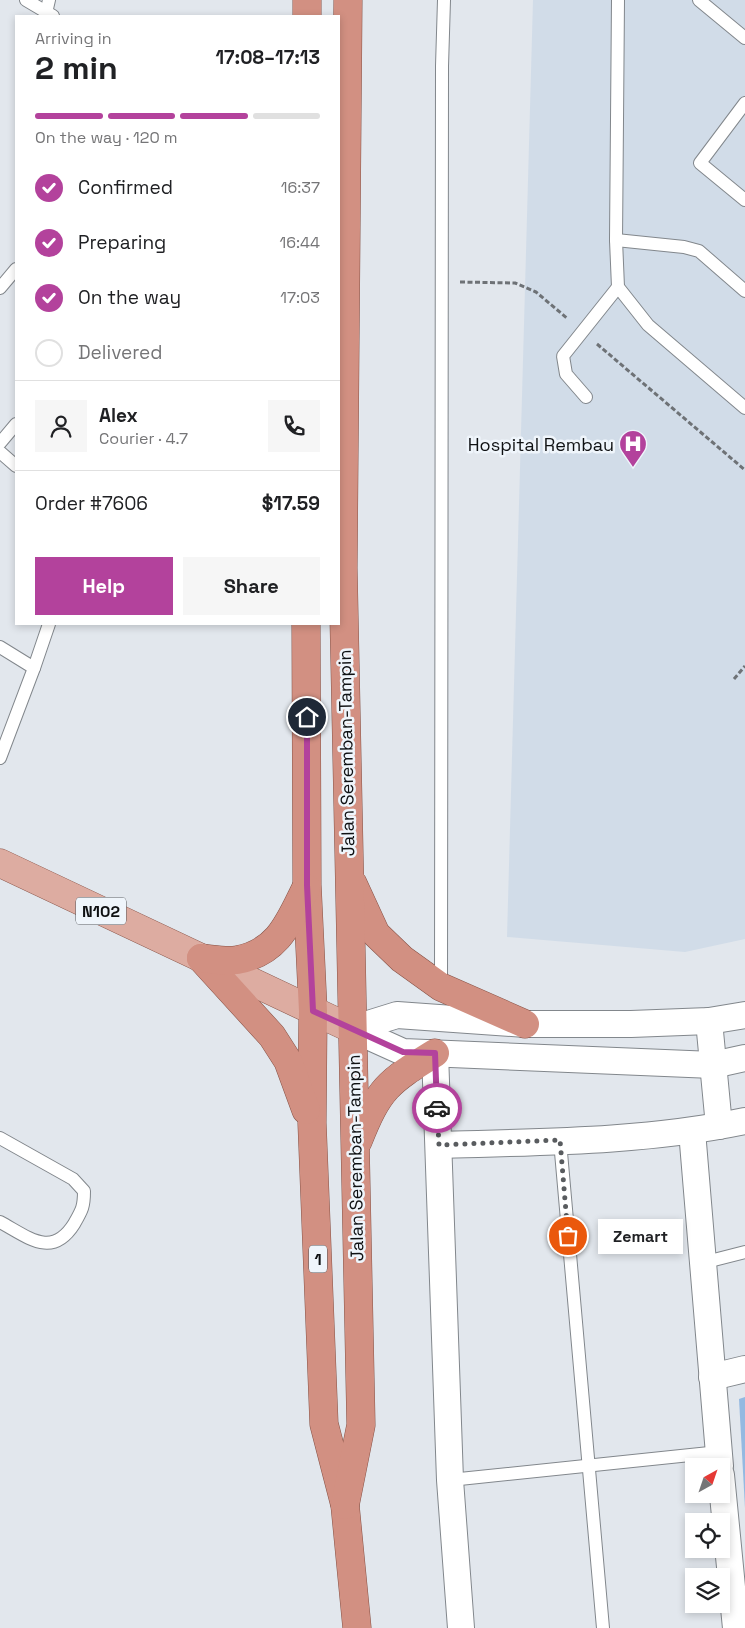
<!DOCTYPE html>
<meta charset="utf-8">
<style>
body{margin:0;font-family:"Space Grotesk",sans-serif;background:#f6f6f6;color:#202124;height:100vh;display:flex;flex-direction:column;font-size:19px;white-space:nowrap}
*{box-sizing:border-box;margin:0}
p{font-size:16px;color:#757577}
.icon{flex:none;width:28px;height:28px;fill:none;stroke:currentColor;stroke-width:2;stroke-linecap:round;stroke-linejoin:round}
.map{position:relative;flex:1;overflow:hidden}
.sheet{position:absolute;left:15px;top:15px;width:325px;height:610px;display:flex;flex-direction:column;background:#fff;border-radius:0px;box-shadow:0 2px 8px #0003}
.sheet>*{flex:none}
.needle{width:32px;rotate:40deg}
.tools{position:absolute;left:685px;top:1458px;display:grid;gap:10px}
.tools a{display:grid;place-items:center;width:45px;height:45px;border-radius:0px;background:#fff;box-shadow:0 2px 8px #0003;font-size:25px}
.pin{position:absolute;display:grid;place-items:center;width:42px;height:42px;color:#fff;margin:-21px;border:2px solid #fff;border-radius:50%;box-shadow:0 1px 5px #0007}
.courier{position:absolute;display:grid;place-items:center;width:50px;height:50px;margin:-25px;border:4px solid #b3429c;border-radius:50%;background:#fff;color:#222;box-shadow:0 1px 6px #0007}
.bubble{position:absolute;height:35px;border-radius:0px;background:#fff;box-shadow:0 2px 8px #0003;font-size:16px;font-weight:800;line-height:35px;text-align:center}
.overview em{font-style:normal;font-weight:800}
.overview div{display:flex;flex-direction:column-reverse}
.overview{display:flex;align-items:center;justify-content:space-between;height:85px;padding:0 20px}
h1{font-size:32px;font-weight:800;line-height:38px}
.bar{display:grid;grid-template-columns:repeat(4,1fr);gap:8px 5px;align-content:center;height:60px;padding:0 20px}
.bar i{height:6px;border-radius:4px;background:#e0e0e0}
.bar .active{background:#b3429c}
.bar p{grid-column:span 4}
.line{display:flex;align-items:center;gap:12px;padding:0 20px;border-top:1px solid #e0e0e0}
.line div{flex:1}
.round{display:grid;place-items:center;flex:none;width:52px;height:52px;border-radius:0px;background:#f6f6f6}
ol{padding:0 20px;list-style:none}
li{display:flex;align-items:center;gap:15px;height:55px}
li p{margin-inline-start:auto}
li .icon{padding:5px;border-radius:50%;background:#b3429c;color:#fff;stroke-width:4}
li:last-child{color:#757577}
li i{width:28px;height:28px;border:2px solid #e0e0e0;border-radius:50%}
.button{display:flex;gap:10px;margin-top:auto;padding:10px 20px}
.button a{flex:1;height:58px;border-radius:0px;background:#b3429c;color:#fff;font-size:20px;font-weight:800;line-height:58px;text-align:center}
.button a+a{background:#f6f6f6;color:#202124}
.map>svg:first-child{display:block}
.built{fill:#d1dce8}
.green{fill:#94b9e1}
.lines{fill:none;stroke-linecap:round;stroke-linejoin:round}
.service-casing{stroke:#82878c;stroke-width:14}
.minor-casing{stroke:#82878c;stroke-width:28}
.primary-casing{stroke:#865246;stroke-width:29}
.trunk-casing{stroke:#865246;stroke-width:29}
.path{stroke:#6e7276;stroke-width:3;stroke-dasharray:5 2.5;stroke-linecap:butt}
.service{stroke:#fff;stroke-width:12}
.minor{stroke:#fff;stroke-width:26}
.primary{stroke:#ddaca1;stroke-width:28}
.trunk{stroke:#d29082;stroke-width:28}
.done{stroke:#595c5f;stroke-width:5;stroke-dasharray:0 9}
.route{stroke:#b3429c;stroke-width:6}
.labels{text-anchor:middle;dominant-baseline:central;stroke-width:5;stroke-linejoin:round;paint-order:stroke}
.shield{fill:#eff5fb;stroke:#525559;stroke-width:1}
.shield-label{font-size:16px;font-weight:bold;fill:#0f1113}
.poi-label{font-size:18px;fill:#0f1113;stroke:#eff5fb;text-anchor:end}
.street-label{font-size:18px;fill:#0f1113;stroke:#eff5fb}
</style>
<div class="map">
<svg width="745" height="1628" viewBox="0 0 745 1628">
<rect width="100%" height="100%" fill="#e2e7ed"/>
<polygon class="built" points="533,0 745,0 745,939 685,952 507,937"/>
<polygon class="green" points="745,1397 745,1508 739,1399"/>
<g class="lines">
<defs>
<g id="service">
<polyline points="26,0 53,16"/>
<polyline points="618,0 616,240 618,287 648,325 745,408"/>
<polyline points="699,0 745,38"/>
<polyline points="46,13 49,0"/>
<polyline points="745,103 700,163 745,200"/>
<polyline points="616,240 684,247 699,251 745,291"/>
<polyline points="0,288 16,269"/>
<polyline points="586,397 566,374 563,356 618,287"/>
<polyline points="0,443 16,424"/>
<polyline points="0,452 16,466"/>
<polyline points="0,647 34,668 0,758"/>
<polyline points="34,668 49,624"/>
<polyline points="441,987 442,66 444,0"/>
<path d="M0,1138L73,1179L84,1191C84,1207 82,1210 74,1224C52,1259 28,1237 0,1222"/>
<polyline points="560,1141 603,1628"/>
<polyline points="702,1263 745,1252"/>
<polyline points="450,1480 719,1452"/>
</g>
<g id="minor">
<polyline points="709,1021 719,1126"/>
<polyline points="352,1029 403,1052 713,1065 745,1058"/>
<polyline points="352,1029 397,1015 525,1024 631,1024 709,1021 745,1015"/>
<polyline points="435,1053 450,1480 461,1628"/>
<polyline points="692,1131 720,1466"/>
<path d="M439,1145C540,1142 645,1142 745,1121"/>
<polyline points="712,1377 745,1369"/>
<polyline points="721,1475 736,1628"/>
</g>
<polyline id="primary" points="0,863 352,1029"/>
<g id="trunk">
<polyline points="307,16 307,0"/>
<polyline points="306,624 307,885 313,1011 312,1123 324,1424 345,1505 357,1628"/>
<polyline points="353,884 376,934 402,959 441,987 525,1024"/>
<polyline points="201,958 272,1036 288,1061 306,1110"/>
<path d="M201,958C212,959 226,962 237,960C279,952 289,922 306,888"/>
<path d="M358,1141C379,1088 388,1082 435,1053"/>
<polyline points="345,1505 361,1425 343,568 348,0"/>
</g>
</defs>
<use href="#service" class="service-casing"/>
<use href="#minor" class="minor-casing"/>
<use href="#primary" class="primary-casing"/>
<use href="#trunk" class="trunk-casing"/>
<g class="path">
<polyline points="460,282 515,283 536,292 568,319"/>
<polyline points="597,344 745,470"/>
<polyline points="734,679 745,666"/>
</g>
<use href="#service" class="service"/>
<use href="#minor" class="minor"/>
<use href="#primary" class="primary"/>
<use href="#trunk" class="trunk"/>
</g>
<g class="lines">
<polyline class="done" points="437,1108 439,1145 560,1140 568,1236"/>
<polyline class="route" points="307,717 307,885 313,1011 403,1052 435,1053 437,1108"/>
</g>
<defs>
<symbol id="hospital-pin" viewBox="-11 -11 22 30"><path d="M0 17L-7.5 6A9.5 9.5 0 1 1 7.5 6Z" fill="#b3429c" stroke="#eff5fb"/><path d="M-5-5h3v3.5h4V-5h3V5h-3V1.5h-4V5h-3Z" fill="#fff"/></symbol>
</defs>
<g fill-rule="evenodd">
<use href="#hospital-pin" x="617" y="428" width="32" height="43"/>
</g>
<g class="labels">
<g class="shield">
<rect x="76" y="897.5" width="50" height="27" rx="4"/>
<rect x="309" y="1245.5" width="18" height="27" rx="4"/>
</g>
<g class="shield-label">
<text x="101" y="911">N102</text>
<text x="318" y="1259">1</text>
</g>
<g class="poi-label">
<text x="614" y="444">Hospital Rembau</text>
</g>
<g class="street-label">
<text transform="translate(346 753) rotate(-91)">Jalan Seremban-Tampin</text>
<text transform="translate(355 1158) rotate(-91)">Jalan Seremban-Tampin</text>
</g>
</g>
</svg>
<div class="tools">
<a><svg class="needle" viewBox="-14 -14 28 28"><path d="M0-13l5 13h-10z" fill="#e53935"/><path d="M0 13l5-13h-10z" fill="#757577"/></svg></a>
<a><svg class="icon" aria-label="locate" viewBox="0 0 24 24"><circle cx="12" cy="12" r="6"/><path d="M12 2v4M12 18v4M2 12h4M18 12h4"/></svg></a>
<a><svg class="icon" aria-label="layers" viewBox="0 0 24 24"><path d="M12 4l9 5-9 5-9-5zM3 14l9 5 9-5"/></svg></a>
</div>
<div class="pin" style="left:568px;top:1236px;background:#ea580c"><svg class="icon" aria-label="bag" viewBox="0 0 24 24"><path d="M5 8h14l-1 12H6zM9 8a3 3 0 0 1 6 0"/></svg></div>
<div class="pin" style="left:307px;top:717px;background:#1f2937"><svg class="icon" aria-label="home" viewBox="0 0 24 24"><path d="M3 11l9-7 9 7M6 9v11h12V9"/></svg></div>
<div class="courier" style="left:437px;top:1108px"><svg class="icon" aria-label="car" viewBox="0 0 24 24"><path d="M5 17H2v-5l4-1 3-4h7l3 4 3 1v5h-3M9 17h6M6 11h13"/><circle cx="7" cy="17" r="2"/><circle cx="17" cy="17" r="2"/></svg></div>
<div class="bubble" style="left:598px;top:1219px;width:85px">Zemart</div>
<section class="sheet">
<div class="overview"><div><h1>2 min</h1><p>Arriving in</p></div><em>17:08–17:13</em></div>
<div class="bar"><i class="active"></i><i class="active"></i><i class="active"></i><i></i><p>On the way · 120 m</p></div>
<ol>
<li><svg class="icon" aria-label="check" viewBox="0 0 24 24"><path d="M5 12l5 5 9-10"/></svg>Confirmed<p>16:37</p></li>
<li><svg class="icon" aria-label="check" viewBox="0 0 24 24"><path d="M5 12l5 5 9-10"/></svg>Preparing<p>16:44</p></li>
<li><svg class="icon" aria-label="check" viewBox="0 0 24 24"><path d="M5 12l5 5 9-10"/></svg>On the way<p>17:03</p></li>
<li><i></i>Delivered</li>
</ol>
<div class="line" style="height:90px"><a class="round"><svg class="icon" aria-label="person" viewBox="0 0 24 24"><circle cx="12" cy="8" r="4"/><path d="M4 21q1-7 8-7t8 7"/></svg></a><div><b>Alex</b><p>Courier · 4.7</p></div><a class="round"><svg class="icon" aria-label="phone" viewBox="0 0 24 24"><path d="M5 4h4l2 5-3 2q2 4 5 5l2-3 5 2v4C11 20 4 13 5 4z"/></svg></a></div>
<div class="line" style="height:65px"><div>Order #7606</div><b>$17.59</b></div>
<div class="button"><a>Help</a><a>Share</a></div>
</section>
</div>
